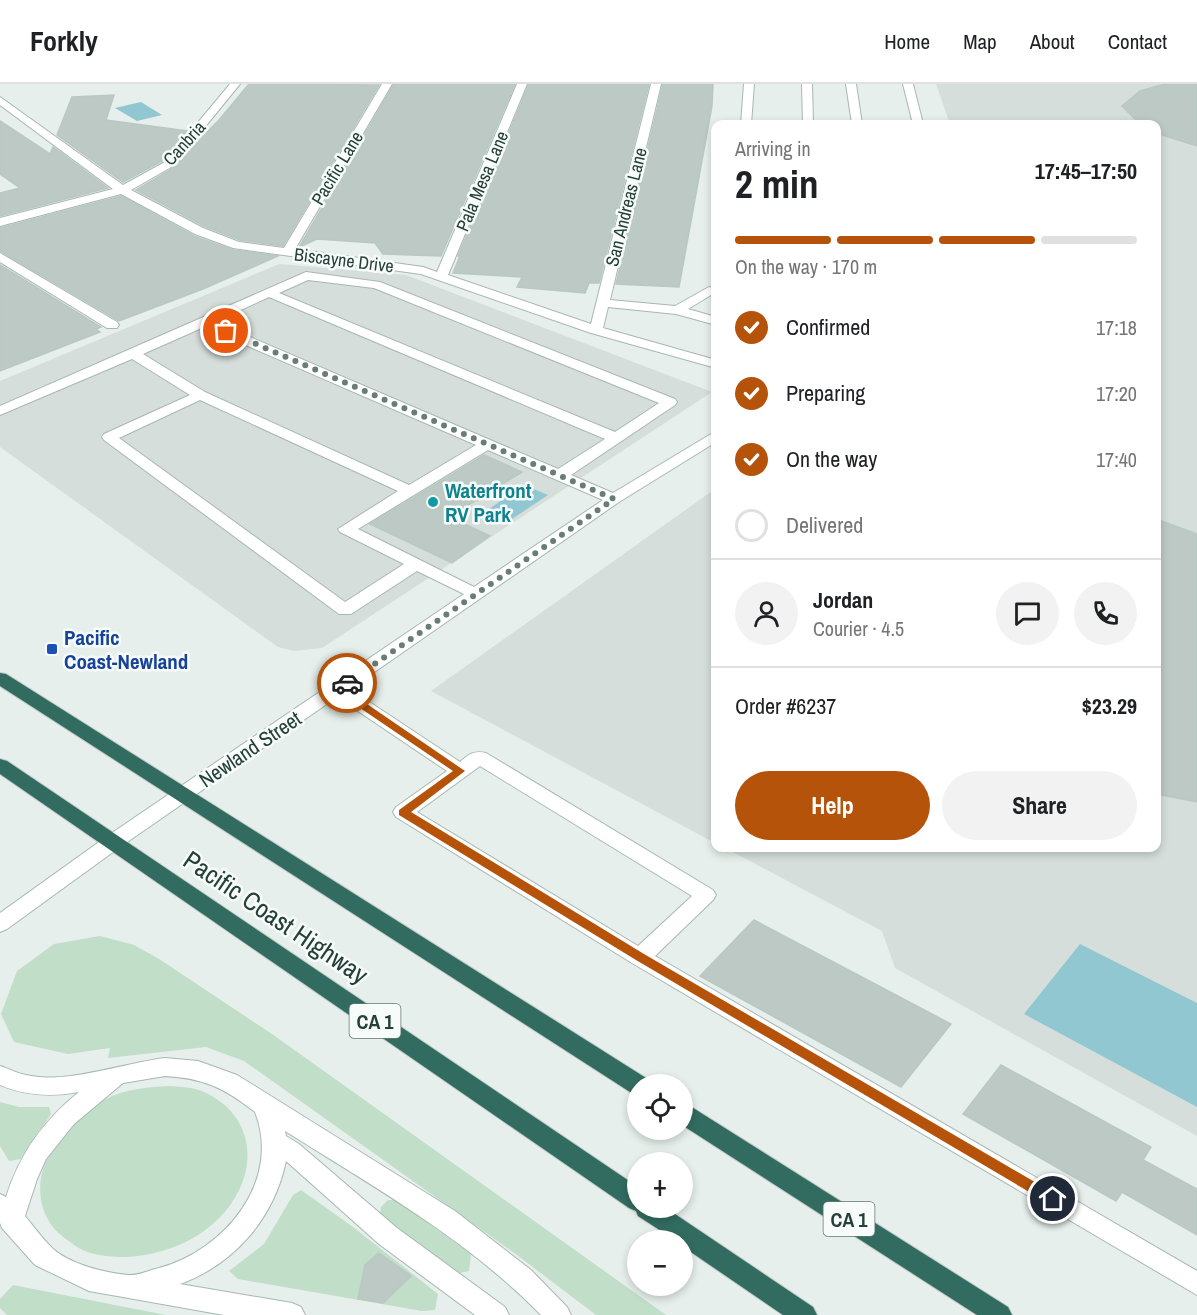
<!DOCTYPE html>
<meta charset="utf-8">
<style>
body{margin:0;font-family:"Archivo Narrow",sans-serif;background:#f2f2f2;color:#202124;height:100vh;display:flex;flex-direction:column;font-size:22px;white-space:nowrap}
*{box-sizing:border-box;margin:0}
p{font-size:20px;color:#757577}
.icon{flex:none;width:33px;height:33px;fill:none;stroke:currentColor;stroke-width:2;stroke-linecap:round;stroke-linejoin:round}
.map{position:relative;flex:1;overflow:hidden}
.details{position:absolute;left:711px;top:36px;width:450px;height:732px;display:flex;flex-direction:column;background:#fff;border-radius:12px;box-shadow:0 3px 9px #0003}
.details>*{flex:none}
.buttons{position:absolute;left:627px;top:990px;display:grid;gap:12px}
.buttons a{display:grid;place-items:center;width:66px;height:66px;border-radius:50%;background:#fff;box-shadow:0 3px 9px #0003;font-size:30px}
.pin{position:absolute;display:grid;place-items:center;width:51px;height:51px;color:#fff;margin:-26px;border:3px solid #fff;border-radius:50%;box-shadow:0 2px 6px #0007}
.courier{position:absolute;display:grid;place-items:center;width:60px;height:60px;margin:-30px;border:4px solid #b45309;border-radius:50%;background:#fff;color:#222;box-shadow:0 2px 8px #0007}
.headline em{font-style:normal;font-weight:800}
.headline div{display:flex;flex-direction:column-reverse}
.headline{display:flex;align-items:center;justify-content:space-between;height:102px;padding:0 24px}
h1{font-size:39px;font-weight:800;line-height:45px}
.bar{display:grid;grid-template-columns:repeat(4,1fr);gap:9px 6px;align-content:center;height:72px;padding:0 24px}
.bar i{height:8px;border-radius:4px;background:#e0e0e0}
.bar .active{background:#b45309}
.bar p{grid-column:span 4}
.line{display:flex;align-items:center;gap:15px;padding:0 24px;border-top:2px solid #e0e0e0}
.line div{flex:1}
.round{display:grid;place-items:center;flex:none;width:63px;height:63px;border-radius:32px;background:#f2f2f2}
ol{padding:0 24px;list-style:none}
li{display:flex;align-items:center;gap:18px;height:66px}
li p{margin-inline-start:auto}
li .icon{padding:6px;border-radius:50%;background:#b45309;color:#fff;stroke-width:4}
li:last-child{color:#757577}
li i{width:33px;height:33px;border:3px solid #e0e0e0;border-radius:50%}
.action{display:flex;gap:12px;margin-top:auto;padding:12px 24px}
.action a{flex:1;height:69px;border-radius:36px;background:#b45309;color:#fff;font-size:24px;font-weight:800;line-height:69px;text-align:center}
.action a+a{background:#f2f2f2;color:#202124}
header{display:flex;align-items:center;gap:36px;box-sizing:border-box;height:84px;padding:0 30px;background:#fff;border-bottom:2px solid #e0e0e0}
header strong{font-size:28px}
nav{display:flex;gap:33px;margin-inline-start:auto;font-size:21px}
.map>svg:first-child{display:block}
.built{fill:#d5deda}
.green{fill:#c1dec8}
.water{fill:#91c7d1}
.building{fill:#bcc9c4;stroke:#b9c8c2;stroke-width:1.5}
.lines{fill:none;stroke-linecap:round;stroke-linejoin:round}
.minor-casing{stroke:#a8b7b2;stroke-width:2}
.highway-casing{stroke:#c2cac8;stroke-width:2}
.minor{fill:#fff;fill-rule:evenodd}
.highway{fill:#326c60;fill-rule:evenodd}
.route{fill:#b45309}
.done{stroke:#697d77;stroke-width:6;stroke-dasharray:0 10.8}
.culture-dot{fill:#0f9aa8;stroke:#f7fbf9;stroke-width:2}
.transit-dot{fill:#1a4fb4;stroke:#f7fbf9;stroke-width:2}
.labels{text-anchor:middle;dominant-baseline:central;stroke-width:5;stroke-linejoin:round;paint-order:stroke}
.far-street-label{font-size:18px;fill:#254039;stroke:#f7fbf9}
.shield{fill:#f7fbf9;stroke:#647873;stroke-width:1.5}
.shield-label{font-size:20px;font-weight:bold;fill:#254039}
.culture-label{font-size:21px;font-weight:bold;fill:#0d838f;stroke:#f7fbf9;text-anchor:start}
.transit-label{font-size:21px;font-weight:bold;fill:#164399;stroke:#f7fbf9;text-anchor:start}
.street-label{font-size:21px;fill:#254039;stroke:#f7fbf9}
.near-street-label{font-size:26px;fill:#254039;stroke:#f7fbf9}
</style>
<header>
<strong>Forkly</strong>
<nav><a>Home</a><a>Map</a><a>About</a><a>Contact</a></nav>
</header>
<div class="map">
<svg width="1197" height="1231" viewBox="0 0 1197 1231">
<rect width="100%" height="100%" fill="#e6efeb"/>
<g class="built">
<polygon points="936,0 1197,0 1197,1052 895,884 882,847 725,764 1156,764 1156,40 950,40"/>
<polygon points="279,180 406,191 712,308 322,564 294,567 278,563 0,363 0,297"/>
<polygon points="715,405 715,759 431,607"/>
</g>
<g class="green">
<polygon points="100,852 134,861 159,875 272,950 666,1231 596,1231 517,1171 244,977 206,963 108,974 110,964 68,970 14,958 1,930 17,887 54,860"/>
<path d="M170,1002C180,1003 193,1003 202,1007C265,1035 258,1104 209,1143C186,1162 154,1172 125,1173C108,1173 86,1171 73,1160C66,1155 57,1149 52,1142C19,1094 61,1039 104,1016C124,1005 148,1003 170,1002Z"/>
<polygon points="0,1018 19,1023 49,1023 51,1030 21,1075 9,1077 0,1062"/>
<polygon points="301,1106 353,1143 438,1210 435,1226 422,1227 238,1195 229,1187 264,1160 293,1111"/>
<polygon points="388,1116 396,1116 471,1170 469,1187 455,1190 380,1130 381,1123"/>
<polygon points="13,1201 166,1231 7,1231 0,1224 0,1215"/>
</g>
<g class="water">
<polygon points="141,18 162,31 137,37 115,24"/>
<polygon points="524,401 548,411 509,437 486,427"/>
<polygon points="1080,860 1197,919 1197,1023 1024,930"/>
</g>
<g class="building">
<polygon points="249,0 379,1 283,162 240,156 204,142 136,106 175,83 202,50 205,50 219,36"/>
<polygon points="394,0 515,0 441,172 383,170 375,159 317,155 299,163"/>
<polygon points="529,0 649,0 599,199 589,199 585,209 517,203 522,193 453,189 460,172 458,172"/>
<polygon points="663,0 713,0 712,22 679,203 616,200"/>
<polygon points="1165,0 1197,0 1197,62 1156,49 1156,40 1140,40 1122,22 1140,7"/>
<polygon points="114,11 106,36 188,47 164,76 123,98 57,51 72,13"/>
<polygon points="0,37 50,70 53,63 108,104 0,132 0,109 20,104 0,90"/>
<polygon points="121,112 194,152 233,166 278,172 203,205 119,237 0,167 0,144"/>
<polygon points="0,181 101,243 96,245 100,248 0,287"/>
<polygon points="484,371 522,388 449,433 490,452 452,479 370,440"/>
<polygon points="1156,435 1197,450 1197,718 1156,710"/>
<polygon points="754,836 951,940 901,1003 700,892"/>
<polygon points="1001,981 1151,1063 1143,1076 1197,1105 1197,1151 1122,1108 1116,1117 963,1030"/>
<polygon points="379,1169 411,1192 383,1219 358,1215 365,1181"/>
</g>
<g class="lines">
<defs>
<g id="minor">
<polygon points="230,0 240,0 173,82 131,106 203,144 239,158 284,164 382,0 392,0 295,165 423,183 437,188 517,0 527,0 448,191 591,240 651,0 661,0 610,216 675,222 709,203 716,205 716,213 711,211 688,225 716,233 716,241 676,230 608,223 603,244 716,276 716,284 591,249 421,190 233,164 195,150 121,110 0,142 0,134 113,105 0,21 0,13 123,101 165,78"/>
<polygon points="744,0 754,0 751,40 741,40"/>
<polygon points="802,0 812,0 813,40 803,40"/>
<polygon points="846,0 856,0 862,40 852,40"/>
<polygon points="903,0 913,0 923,40 913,40"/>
<polygon points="0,169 117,238 119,241 117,244 107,244 0,178"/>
<path d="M306,188L380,198L675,315L677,318L675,321L571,391L613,409L716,347V358L619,418L350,605L460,678C468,671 474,666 486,669L713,806L716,811L713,816L655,872L1197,1187V1211L632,879L396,733L393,728L396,723L447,687L337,613L120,763L7,845L0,848V829L106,753L464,510L417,487L351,530H339L104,356L102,353L104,350L190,311L132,275L0,331V322ZM308,196L374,204L659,319L615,348L279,209ZM269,213L605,355L558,385L215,238ZM204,243L476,361L409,401L205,308L143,270ZM200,316L398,407L338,445L340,448L404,480L345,518L119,354ZM488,366L603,416L474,503L358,445ZM480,682L692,812L638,862L417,728Z"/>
<path d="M165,974L198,977L237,991L455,1127L531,1186L567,1223L571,1231H541C467,1155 374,1103 285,1047L286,1052L299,1060L397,1144L505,1223L509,1231H475L379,1160L286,1077C274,1134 235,1180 180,1200L292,1219L301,1223L305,1231H224L89,1207L35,1181L2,1144L0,1139V1110L6,1113C20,1069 44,1036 79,1008C51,1013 26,1012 0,1001V982C7,984 14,988 22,990C63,1002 123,979 165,974ZM165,992C203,994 225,1004 255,1028C282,1097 225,1166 159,1184C150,1186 138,1192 128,1191C105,1189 69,1180 52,1164C42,1154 33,1142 25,1132L37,1095L46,1075L74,1040L123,999Z"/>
</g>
<g id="highway">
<polygon points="0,589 6,590 646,994 649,1000 638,1000 638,1010 630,1008 0,602"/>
<polygon points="0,675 7,677 638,1103 638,1124 666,1124 813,1223 817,1231 783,1231 682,1162 682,1156 675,1156 638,1132 636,1127 629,1124 0,690"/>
<polygon points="682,1020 690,1022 1008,1223 1012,1231 977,1231 682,1041"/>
</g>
</defs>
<use href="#minor" class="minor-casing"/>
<use href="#highway" class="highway-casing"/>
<use href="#minor" class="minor"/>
<use href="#highway" class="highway"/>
</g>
<polygon class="route" points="343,597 351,599 345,605 465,687 411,728 644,870 1057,1111 1059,1115 1057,1119 1048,1119 636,876 399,731 399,726 453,687 335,607 335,603"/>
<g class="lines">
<polyline class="done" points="226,247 614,415 347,599"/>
</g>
<circle class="culture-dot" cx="433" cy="418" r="6"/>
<rect class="transit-dot" x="46" y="559" width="12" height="12" rx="3"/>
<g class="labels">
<g class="far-street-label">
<text transform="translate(184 59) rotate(-48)">Canbria</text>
<text transform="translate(337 84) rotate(-59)">Pacific Lane</text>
<text transform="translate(482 97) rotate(-67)">Pala Mesa Lane</text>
<text transform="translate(626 123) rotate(-76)">San Andreas Lane</text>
<text transform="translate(344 176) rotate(7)">Biscayne Drive</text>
</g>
<g class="shield">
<rect x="349.5" y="920" width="51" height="34" rx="4.5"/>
<rect x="823.5" y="1118" width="51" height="34" rx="4.5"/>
</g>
<g class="shield-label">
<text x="375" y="937">CA 1</text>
<text x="849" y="1135">CA 1</text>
</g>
<g class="culture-label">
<text x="445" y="406">Waterfront<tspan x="445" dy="24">RV Park</tspan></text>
</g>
<g class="transit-label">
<text x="64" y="553">Pacific<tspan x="64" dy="24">Coast-Newland</tspan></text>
</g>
<g class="street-label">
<text transform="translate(250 665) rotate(-34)">Newland Street</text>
</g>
<g class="near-street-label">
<text transform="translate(276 833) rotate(34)">Pacific Coast Highway</text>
</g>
</g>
</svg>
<div class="buttons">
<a><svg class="icon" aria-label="locate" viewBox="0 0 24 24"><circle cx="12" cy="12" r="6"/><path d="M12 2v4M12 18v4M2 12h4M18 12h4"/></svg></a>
<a>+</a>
<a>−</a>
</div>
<div class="pin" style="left:226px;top:247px;background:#ea580c"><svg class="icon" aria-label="bag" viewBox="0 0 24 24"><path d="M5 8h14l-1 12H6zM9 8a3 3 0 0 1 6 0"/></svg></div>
<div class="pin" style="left:1053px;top:1115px;background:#1f2937"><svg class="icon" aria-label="home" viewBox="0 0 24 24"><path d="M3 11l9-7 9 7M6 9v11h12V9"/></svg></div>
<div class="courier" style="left:347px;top:599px"><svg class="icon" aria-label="car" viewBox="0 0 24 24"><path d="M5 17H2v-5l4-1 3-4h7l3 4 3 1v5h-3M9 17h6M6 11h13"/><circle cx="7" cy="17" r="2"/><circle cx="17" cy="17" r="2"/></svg></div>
<section class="details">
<div class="headline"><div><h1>2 min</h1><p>Arriving in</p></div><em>17:45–17:50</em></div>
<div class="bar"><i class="active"></i><i class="active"></i><i class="active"></i><i></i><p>On the way · 170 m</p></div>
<ol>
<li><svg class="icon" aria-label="check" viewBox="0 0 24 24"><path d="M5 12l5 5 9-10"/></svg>Confirmed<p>17:18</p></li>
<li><svg class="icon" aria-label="check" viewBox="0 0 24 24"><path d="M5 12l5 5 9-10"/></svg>Preparing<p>17:20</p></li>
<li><svg class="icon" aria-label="check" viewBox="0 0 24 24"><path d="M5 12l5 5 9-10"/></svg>On the way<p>17:40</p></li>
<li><i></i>Delivered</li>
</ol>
<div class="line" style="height:108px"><a class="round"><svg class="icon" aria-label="person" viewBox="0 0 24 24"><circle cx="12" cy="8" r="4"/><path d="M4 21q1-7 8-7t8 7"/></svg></a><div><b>Jordan</b><p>Courier · 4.5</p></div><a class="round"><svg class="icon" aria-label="chat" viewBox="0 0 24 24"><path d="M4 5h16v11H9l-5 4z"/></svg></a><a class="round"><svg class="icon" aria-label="phone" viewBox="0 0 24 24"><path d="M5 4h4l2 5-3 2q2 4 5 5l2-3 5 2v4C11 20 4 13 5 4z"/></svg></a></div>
<div class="line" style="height:78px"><div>Order #6237</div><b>$23.29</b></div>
<div class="action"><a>Help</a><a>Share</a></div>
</section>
</div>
